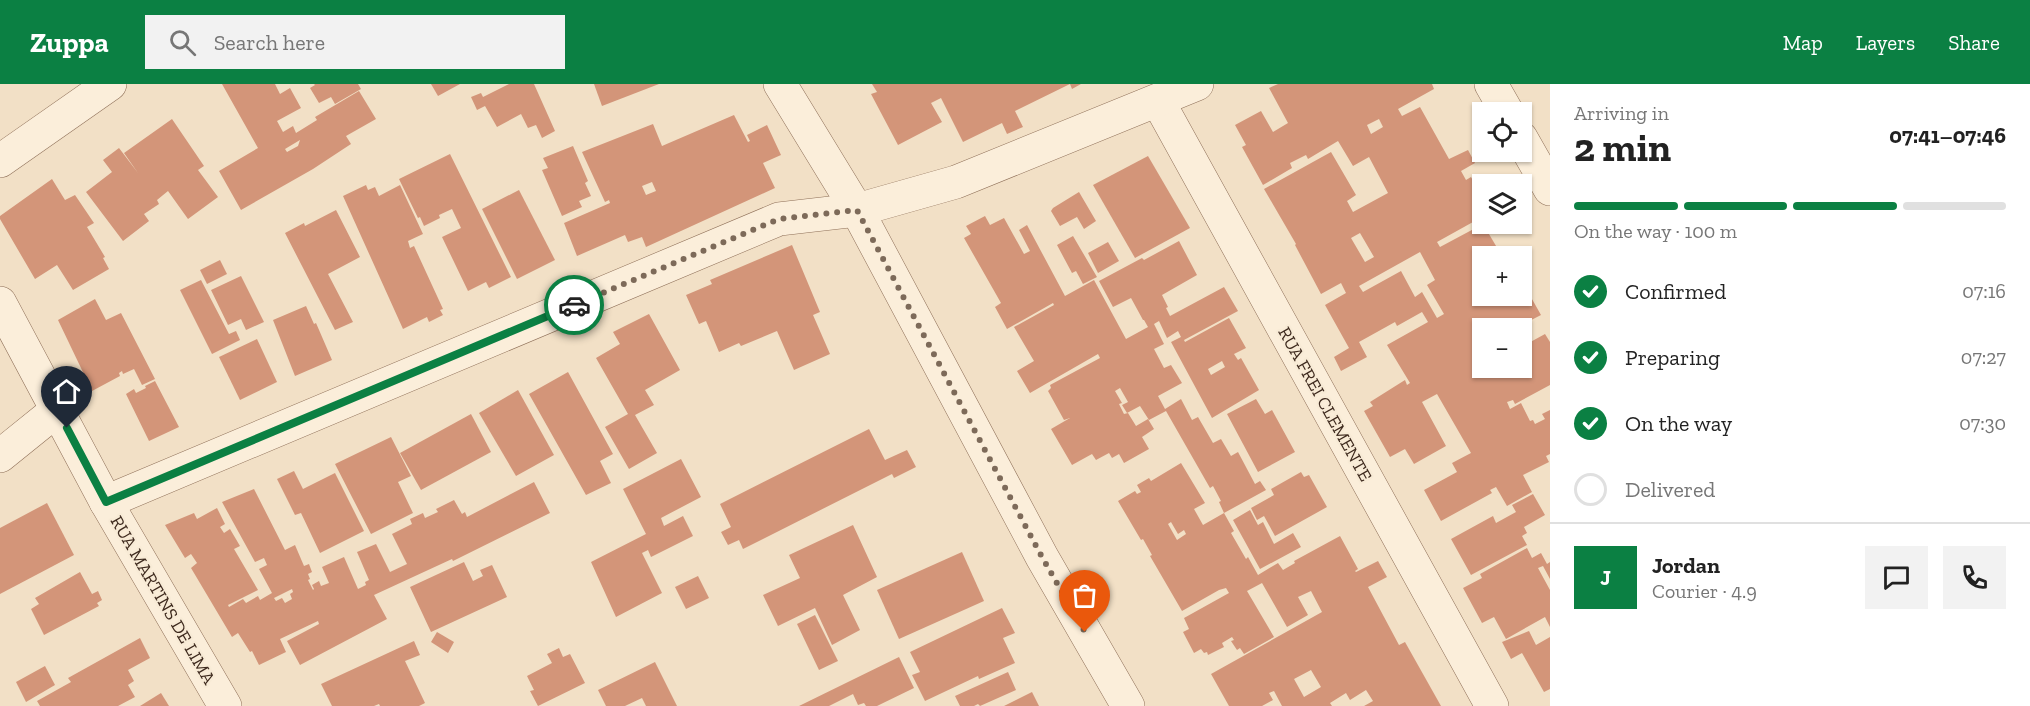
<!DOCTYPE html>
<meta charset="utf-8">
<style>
body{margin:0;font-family:"Zilla Slab",serif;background:#f2f2f2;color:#222;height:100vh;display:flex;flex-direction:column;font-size:22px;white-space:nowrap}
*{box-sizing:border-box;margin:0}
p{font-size:20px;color:#767676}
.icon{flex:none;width:33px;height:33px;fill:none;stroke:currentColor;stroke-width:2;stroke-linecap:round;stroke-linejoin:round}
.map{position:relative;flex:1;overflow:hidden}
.details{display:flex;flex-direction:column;background:#fff;width:480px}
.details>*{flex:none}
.buttons{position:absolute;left:1472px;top:18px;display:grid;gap:12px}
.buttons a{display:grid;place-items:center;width:60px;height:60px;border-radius:0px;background:#fff;box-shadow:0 2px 4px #0004;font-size:30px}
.pin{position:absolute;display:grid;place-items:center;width:51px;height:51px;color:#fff;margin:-62px -26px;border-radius:50% 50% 50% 0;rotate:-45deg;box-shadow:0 0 6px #0007}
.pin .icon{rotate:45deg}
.courier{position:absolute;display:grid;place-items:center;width:60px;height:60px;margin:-30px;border:4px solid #0b8043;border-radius:50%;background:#fff;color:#222;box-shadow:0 2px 8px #0007}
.headline em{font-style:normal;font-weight:700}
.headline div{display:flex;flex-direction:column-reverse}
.headline{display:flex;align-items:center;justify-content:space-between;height:102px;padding:0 24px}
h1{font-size:39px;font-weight:700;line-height:45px}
.bar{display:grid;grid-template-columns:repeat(4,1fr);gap:9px 6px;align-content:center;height:72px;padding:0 24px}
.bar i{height:8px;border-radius:4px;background:#e0e0e0}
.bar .on{background:#0b8043}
.bar p{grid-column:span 4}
.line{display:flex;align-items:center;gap:15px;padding:0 24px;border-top:2px solid #e0e0e0}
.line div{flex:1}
.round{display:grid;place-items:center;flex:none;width:63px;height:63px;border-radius:0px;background:#f2f2f2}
ol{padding:0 24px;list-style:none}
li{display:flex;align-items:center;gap:18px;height:66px}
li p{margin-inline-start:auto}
li .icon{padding:6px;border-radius:50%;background:#0b8043;color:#fff;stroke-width:4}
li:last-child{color:#767676}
li i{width:33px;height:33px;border:3px solid #e0e0e0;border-radius:50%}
header{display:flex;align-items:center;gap:36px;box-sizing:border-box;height:84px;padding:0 30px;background:#0b8043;color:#fff}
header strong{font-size:28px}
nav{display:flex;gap:33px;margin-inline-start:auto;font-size:21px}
.search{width:420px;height:54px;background:#f2f2f2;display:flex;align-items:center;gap:15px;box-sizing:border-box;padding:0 21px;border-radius:0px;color:#767676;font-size:22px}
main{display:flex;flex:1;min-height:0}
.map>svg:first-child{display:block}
.building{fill:#d39579;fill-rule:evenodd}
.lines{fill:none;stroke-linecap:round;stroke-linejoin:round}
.minor-casing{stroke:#8f7059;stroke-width:34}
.minor{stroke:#fbeeda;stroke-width:33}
.done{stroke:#7d6a59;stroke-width:6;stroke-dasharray:0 10.8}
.route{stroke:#0b8043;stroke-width:8}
.labels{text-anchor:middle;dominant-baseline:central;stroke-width:4.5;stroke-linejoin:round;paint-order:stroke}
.street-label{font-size:18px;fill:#3e2a1e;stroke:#f8ebd6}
</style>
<header>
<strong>Zuppa</strong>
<div class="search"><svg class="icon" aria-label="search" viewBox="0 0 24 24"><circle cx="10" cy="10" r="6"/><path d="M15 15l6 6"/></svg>Search here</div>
<nav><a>Map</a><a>Layers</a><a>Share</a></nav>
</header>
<main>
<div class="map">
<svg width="1550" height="622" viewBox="0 0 1550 622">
<rect width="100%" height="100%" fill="#f2e0c6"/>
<g class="building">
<path d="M222,0H275L280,10L290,4L301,24L277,37L283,48L293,42L296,49L317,36L315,33L359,7L376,35L346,52L351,60L313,85L241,126L219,87L258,64ZM300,56L298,62L287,68L285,65Z"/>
<polygon points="314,0 358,0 361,5 335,20 331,13 319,19 310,4 315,1"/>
<polygon points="431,0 460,0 438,12"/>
<polygon points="509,0 534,0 555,47 542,54 536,41 528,44 521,30 497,43 485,22 477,26 471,13 481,9 483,13"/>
<polygon points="594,0 659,0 602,22"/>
<polygon points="872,0 1081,0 1072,5 1070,0 1015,27 1023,43 1007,50 1002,39 963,58 941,14 931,19 942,38 898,61 871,10 877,8"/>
<path d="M1278,0H1432L1434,5L1398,25L1402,32L1420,23L1449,75L1468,66L1475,79L1461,87L1466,96L1471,93L1474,98L1477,104L1473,107L1482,123V133L1437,158L1440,163L1483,140L1502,172H1482V212H1521V201L1526,210L1528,208L1541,231L1516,244H1482V284H1521V263L1545,250L1550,258V301L1515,320L1513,316L1507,318L1510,325L1521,319L1530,337L1533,336L1535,340L1545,335L1542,330L1550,326V370L1546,372L1549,378L1523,391L1532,408L1507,422L1496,403L1490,406L1492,409L1441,437L1424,406L1457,388L1452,379L1471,369L1437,310L1422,318L1446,362L1414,380L1405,365L1390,373L1364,327L1373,322L1370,318L1405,296L1407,301L1410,299L1387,261L1428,238L1422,228L1397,242L1395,238L1359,258L1367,273L1341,287L1334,273L1349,264L1325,221L1346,209L1341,199L1321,210L1295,161L1296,160L1264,105L1331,68L1356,111L1347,117L1353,128L1388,109L1369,73L1353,82L1338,57L1308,75L1306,71L1290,79L1292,84L1263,101L1242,63L1246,61L1235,41L1261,27L1273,48L1288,39L1269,4ZM1379,35L1383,43L1371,50L1367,41ZM1360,149L1374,173L1365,178L1351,154ZM1420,168L1435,196L1427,201L1444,230L1437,234L1422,208L1415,213L1401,187L1363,208L1359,202Z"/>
<path d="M734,31L748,58L750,57L747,51L767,41L781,71L763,79L775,104L646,163L642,153L628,158L625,151L577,172L564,139L610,119L609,116L605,118L582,68L653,40L662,62ZM652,98L656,107L646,111L642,102Z"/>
<polygon points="172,35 204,82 198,86 218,113 188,135 168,107 157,116 159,120 144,130 149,137 123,157 86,108 112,88 103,76 119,64 138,89 124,69"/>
<polygon points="573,62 588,97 585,99 591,112 579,117 582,123 562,132 542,86 548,84 543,74"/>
<polygon points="450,70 511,193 489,204 486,198 468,207 442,153 461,144 452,125 439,131 440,134 424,142 420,133 418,134 399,95"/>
<polygon points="1148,72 1190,144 1135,174 1093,101"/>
<polygon points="52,95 65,116 75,111 94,139 87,143 105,173 103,174 109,185 73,206 57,181 35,195 0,135 0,132"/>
<polygon points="366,101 368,106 375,103 379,112 400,101 423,150 408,157 410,164 414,162 443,225 440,226 443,231 429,238 427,233 403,245 343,112"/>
<polygon points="519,106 555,176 517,195 482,125"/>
<polygon points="1079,108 1096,137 1084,145 1077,133 1060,142 1051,127 1053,124"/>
<polygon points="336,126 360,173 328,190 353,238 335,246 285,149 304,139 305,142"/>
<path d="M985,132L990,141L1004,134L1024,170L1030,167L1019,146L1027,141L1065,212L1094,196L1126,255L1148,243L1144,236H1143L1131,214L1113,223L1099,197L1142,174L1144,176L1179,157L1197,191L1162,211L1168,223L1166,224L1170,232L1224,203L1238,227L1184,256L1185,258L1229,234L1246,264L1234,270L1238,276L1241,274L1259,306L1212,334L1171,258L1181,253L1178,247L1167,254L1159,237L1154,240L1164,260L1154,265L1164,284L1171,281L1182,299L1158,312L1165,325L1181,315L1192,336L1198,333L1213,359L1221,355L1231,372L1238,368L1255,400L1260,397L1266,406L1224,429L1219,418L1221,417L1213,402L1210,404L1166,327L1149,336L1140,322L1127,329L1122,321L1128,318L1120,304L1115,307L1122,319L1119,320L1124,330L1128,329L1136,342L1148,335L1154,345L1142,353L1149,365L1124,379L1119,370L1112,374L1109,369L1096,376L1092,370L1072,381L1051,345L1070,334L1064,336L1048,307L1051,304L1050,301L1100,274L1098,270L1030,309L1017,287L1034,277L1014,243L1054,221L1053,219L1007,245L995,223L1001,219L964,154L971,150L966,142ZM1222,277L1225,283L1211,291L1208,285Z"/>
<polygon points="1073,152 1097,193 1083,200 1076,187 1072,189 1057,161"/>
<polygon points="1108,158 1119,177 1098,189 1088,169"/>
<polygon points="792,161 820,228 813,231 830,270 794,286 777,247 741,262 739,259 719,268 706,237 699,240 686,211 712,200 710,196"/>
<polygon points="220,176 227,190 207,200 200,186"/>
<polygon points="241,192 264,238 246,246 241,235 228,241 211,206"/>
<polygon points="201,196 229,250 236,247 240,256 212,270 180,206"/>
<polygon points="95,215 106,236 121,229 155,295 142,301 134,285 123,290 122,287 119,289 120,292 92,307 58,236"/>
<polygon points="306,222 314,240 316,239 332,276 295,292 273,236"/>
<polygon points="649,230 680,286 645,306 654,321 635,331 657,369 629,385 605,343 628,330 596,274 620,260 613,248"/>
<polygon points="257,255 277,298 240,316 219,273"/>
<polygon points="568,288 613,370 600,377 611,399 586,411 529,310"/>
<polygon points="155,297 179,343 149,357 126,310 134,305 136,309 146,304 145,302"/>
<polygon points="518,306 554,371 516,392 479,329"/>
<polygon points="1256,315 1265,330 1272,326 1295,368 1258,388 1227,330"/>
<polygon points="471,330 491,368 421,406 400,369"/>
<polygon points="869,345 885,376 907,366 916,383 894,394 892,390 743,465 739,456 728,461 721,448 731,443 720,420"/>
<polygon points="391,353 411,392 398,398 413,429 371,450 335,380"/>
<polygon points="681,375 701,413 661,434 664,442 683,432 693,452 651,473 648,466 642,469 662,509 616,533 591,478 646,450 623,405"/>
<path d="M1181,379L1205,419L1194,425L1203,441L1224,429L1234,447L1231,449L1246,475L1248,473L1258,491L1278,479L1283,486L1295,479L1294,477L1340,452L1358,485L1355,487L1356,488L1378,477L1387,493L1368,503L1399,561L1405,558L1441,622H1364L1373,617L1366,606L1350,616L1346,609L1330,619L1332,622H1282L1274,607L1269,609L1273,616L1262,622H1229L1211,590L1322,528L1311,507L1298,513L1308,531L1287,543L1262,499L1247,507L1274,553L1244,570L1240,564L1237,566L1231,557L1234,556L1232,553L1222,559L1224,563L1208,571L1207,568L1204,569L1201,565L1194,569L1183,548L1189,545L1184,534L1229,509L1226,504L1219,506L1182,527L1150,472L1152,471L1143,455L1141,456L1118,417L1135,407L1137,410L1141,408L1137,401L1149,394L1151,397ZM1171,438L1178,450L1184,446L1186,450L1177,456L1168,440ZM1311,586L1321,603L1304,613L1294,595Z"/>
<polygon points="294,387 303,405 335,389 364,447 320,469 301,429 295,431 277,395"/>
<polygon points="1301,388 1304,393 1309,391 1327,423 1275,452 1264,432 1257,436 1251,424 1274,411 1271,405"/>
<path d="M534,398L550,429L453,477L452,475L374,511L387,535L300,581L287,557L319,540L318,537L280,555L286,568L259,581L252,567L250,568L238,549L232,553L191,484L197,479L191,470L185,474L165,441L194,429L197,435L217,424L225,440L220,443L224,449L230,445L240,462L234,465L258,506L228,521L229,523L243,515L246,519L258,512L260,516L272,509L259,485L267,481L264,474L255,478L222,418L254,405L285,466L295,461L304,482L309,480L312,488L308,490L310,495L308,496L313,506L314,505L312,501L319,497L321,502L329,499L322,483L344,473L358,505L366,501L365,498L369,496L357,468L376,460L390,488L407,480L392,450L412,440L410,435L423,429L425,434L438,428L436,425L454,416L462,430L465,428L467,433ZM292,505L293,508L290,510L292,515L285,519L282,514L276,517L274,514Z"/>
<polygon points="1533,410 1545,431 1524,443 1527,449 1522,452 1527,461 1471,491 1451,455 1493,432 1496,439 1516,428 1512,421"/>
<polygon points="47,419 74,471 0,510 0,444"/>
<polygon points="1250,426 1258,441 1263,438 1274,460 1293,449 1301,463 1260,485 1233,436"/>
<polygon points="853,441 877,493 843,511 860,546 832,561 815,524 778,542 763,511 800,494 789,471"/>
<polygon points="1527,464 1532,474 1541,469 1547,480 1550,478 1550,495 1543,482 1538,484 1550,506 1550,543 1545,533 1506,555 1494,533 1482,539 1463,504 1482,494 1480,490"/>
<polygon points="962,468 984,517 899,555 877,506"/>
<polygon points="464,478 473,497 483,492 480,486 492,481 507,513 431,548 410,503"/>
<polygon points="80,488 92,510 98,507 102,516 97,519 99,522 44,551 31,525 39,520 35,514"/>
<polygon points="698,492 709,514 686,525 675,503"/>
<polygon points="1002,524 1015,549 1003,554 1015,579 979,595 978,592 925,617 912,591 920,588 910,568"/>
<polygon points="815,531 838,577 819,586 797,540"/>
<polygon points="1529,547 1536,561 1550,553 1550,605 1544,608 1522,569 1511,575 1502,558"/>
<polygon points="437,548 454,558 448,569 431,558"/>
<polygon points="140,554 150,574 128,586 134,597 128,601 135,613 118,622 40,622 37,617 71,598 68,594"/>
<polygon points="414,557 420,571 405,577 425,619 419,622 380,622 379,620 374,622 332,622 321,600"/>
<polygon points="559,564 563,573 570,570 585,599 538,622 530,607 534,606 527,592 552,579 547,570"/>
<polygon points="899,573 914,604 877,622 866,622 864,619 858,621 853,610 829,622 799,622"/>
<polygon points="655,578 677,622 646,622 642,614 625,622 606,622 598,606"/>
<polygon points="45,582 55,601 26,618 16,598"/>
<polygon points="1008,588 1016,606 980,622 978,620 974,622 960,622 955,612"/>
<polygon points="1032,608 1039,622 1004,622"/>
<polygon points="161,609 169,622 140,622"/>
</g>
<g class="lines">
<defs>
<g id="minor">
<polyline points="780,0 857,126 1042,473 1128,622"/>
<polyline points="1491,0 1507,28"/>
<polyline points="1158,17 1492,622"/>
<polyline points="1521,54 1550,105"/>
<polyline points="0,77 110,0"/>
<polyline points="0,219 106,418 225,622"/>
<polyline points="0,372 57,326"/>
<polyline points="106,418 779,135 857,126 956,98 1197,0"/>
</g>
</defs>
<use href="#minor" class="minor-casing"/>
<use href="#minor" class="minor"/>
</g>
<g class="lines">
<polyline class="done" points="574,221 779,135 857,126 1042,473 1085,548"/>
<polyline class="route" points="67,344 106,418 574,221"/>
</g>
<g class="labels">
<g class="street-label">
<text transform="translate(1325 320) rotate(61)">RUA FREI CLEMENTE</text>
<text transform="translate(163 516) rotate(60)">RUA MARTINS DE LIMA</text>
</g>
</g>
</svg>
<div class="buttons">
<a><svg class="icon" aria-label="locate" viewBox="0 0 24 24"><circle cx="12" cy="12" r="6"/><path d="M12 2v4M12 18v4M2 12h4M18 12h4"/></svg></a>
<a><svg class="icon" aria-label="layers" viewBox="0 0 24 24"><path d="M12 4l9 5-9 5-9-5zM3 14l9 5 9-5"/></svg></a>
<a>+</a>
<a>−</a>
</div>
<div class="pin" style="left:1085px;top:548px;background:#ea580c"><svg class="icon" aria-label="bag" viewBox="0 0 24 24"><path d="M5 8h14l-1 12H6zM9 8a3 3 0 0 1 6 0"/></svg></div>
<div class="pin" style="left:67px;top:344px;background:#1f2937"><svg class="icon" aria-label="home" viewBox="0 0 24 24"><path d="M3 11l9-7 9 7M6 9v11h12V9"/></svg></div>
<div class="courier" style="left:574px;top:221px"><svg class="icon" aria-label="car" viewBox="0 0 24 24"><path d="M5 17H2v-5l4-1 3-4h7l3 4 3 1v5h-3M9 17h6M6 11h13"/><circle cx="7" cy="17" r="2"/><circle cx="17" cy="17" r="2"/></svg></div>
</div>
<section class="details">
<div class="headline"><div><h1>2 min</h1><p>Arriving in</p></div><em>07:41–07:46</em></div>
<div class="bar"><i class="on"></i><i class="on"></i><i class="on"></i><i></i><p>On the way · 100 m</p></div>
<ol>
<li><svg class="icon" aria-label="check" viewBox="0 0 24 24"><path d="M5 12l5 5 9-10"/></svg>Confirmed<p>07:16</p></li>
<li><svg class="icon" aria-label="check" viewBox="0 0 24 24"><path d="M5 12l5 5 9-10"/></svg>Preparing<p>07:27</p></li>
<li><svg class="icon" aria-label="check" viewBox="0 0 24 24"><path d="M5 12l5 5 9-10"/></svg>On the way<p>07:30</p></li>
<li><i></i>Delivered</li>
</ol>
<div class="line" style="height:108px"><b class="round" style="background:#0b8043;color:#fff">J</b><div><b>Jordan</b><p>Courier · 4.9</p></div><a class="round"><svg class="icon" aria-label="chat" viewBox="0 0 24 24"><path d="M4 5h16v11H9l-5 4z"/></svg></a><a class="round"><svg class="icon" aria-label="phone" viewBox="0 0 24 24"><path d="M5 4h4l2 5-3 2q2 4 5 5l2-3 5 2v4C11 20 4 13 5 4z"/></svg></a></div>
</section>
</main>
